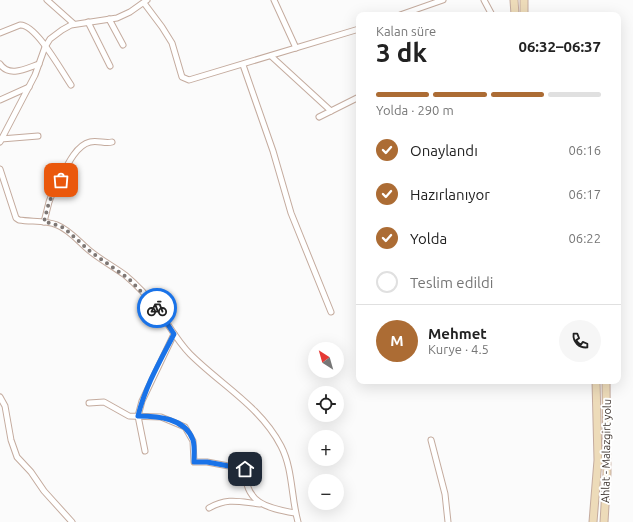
<!DOCTYPE html>
<html lang="tr">
<meta charset="utf-8">
<style>
body{margin:0;font-family:Ubuntu,sans-serif;background:#f6f6f6;color:#222;height:100vh;display:flex;flex-direction:column;font-size:15px;white-space:nowrap}
*{box-sizing:border-box;margin:0}
p{font-size:13px;color:#767676}
.icon{flex:none;width:22px;height:22px;fill:none;stroke:currentColor;stroke-width:2;stroke-linecap:round;stroke-linejoin:round}
.map{position:relative;flex:1;overflow:hidden}
.panel{position:absolute;left:356px;top:12px;width:265px;height:372px;display:flex;flex-direction:column;background:#fff;border-radius:8px;box-shadow:0 4px 16px #0002}
.panel>*{flex:none}
.needle{width:26px;rotate:323deg}
.fabs{position:absolute;left:308px;top:342px;display:grid;gap:8px}
.fabs a{display:grid;place-items:center;width:36px;height:36px;border-radius:50%;background:#fff;box-shadow:0 4px 16px #0002;font-size:20px}
.pin{position:absolute;display:grid;place-items:center;width:34px;height:34px;color:#fff;margin:-17px;border-radius:8px;box-shadow:0 2px 6px #0006}
.courier{position:absolute;display:grid;place-items:center;width:40px;height:40px;margin:-20px;border:3px solid #1a73e8;border-radius:50%;background:#fff;color:#222;box-shadow:0 1px 5px #0007}
.headline em{font-style:normal;font-weight:600}
.headline div{display:flex;flex-direction:column-reverse}
.headline{display:flex;align-items:center;justify-content:space-between;height:68px;padding:0 20px}
h1{font-size:26px;font-weight:600;line-height:30px}
.bar{display:grid;grid-template-columns:repeat(4,1fr);gap:6px 4px;align-content:center;height:48px;padding:0 20px}
.bar i{height:5px;border-radius:3px;background:#e0e0e0}
.bar .current{background:#ac6c34}
.bar p{grid-column:span 4}
.line{display:flex;align-items:center;gap:10px;padding:0 20px;border-top:1px solid #e0e0e0}
.line div{flex:1}
.round{display:grid;place-items:center;flex:none;width:42px;height:42px;border-radius:21px;background:#f6f6f6}
ol{padding:0 20px;list-style:none}
li{display:flex;align-items:center;gap:12px;height:44px}
li p{margin-inline-start:auto}
li .icon{padding:4px;border-radius:50%;background:#ac6c34;color:#fff;stroke-width:4}
li:last-child{color:#767676}
li i{width:22px;height:22px;border:2px solid #e0e0e0;border-radius:50%}
.map>svg:first-child{display:block}
.lines{fill:none;stroke-linecap:round;stroke-linejoin:round}
.minor-casing{stroke:#c4ab9e;stroke-width:7}
.secondary-casing{stroke:#c4ab9e;stroke-width:9}
.minor{stroke:#fff;stroke-width:5}
.secondary{stroke:#eddbb9;stroke-width:7}
.done{stroke:#7e7774;stroke-width:4;stroke-dasharray:0 7.2}
.route{stroke:#1a73e8;stroke-width:5}
.labels{text-anchor:middle;dominant-baseline:central;stroke-width:4;stroke-linejoin:round;paint-order:stroke}
.street-label{font-size:11px;fill:#3a302b;stroke:#fff}
</style>
<div class="map">
<svg width="633" height="522" viewBox="0 0 633 522">
<rect width="100%" height="100%" fill="#fbfbfb"/>
<g class="lines">
<defs>
<g id="minor">
<polyline points="47,0 74,24"/>
<polyline points="274,0 296,48"/>
<polyline points="484,0 492,15"/>
<polyline points="144,3 162,27 172,43 182,77 189,80 359,29"/>
<polyline points="400,15 443,0"/>
<polyline points="109,19 123,45"/>
<polyline points="88,22 110,66"/>
<path d="M0,33L20,25C36,24 62,72 71,85"/>
<polyline points="271,56 331,111"/>
<path d="M0,64C9,78 27,68 39,64"/>
<polyline points="243,65 273,151 291,213 331,312"/>
<polyline points="0,100 29,87"/>
<polyline points="319,117 359,97"/>
<polyline points="1,139 38,136"/>
<polyline points="0,142 35,75 45,47 50,39 62,30 71,25 117,18 130,12 147,0"/>
<path d="M0,169L16,218L19,220C31,222 46,220 57,225C70,230 80,243 90,251C101,260 114,267 125,275C137,285 149,298 158,310C169,325 177,341 190,354C221,385 260,406 281,446C293,469 291,497 298,522"/>
<path d="M44,222L49,202L52,194C62,179 72,146 90,142C98,140 105,144 112,142"/>
<polyline points="0,397 5,406 11,440 17,457 31,472 44,491 72,522"/>
<path d="M89,403L104,402L129,416L161,417L185,427L193,441L194,462H207L245,469C245,503 266,508 295,513"/>
<polyline points="431,440 445,494 448,522"/>
<polyline points="145,451 138,416 142,401 174,334"/>
<path d="M209,508C228,497 240,502 260,504"/>
</g>
<g id="secondary">
<polyline points="514,0 515,15"/>
<polyline points="524,0 524,15"/>
<polyline points="593,522 598,460 596,381"/>
<polyline points="604,522 607,473 606,381"/>
</g>
</defs>
<use href="#minor" class="minor-casing"/>
<use href="#secondary" class="secondary-casing"/>
<use href="#minor" class="minor"/>
<use href="#secondary" class="secondary"/>
</g>
<g class="lines">
<polyline class="done" points="61,180 49,202 44,222 51,223 64,228 91,252 129,279 157,308"/>
<path class="route" d="M157,308L174,334C160,361 145,387 138,416C158,416 185,418 193,440C195,446 194,456 194,462H207L245,469"/>
</g>
<g class="labels">
<g class="street-label">
<text transform="translate(606 451) rotate(-89)">Ahlat - Malazgirt yolu</text>
</g>
</g>
</svg>
<div class="fabs">
<a><svg class="needle" viewBox="-14 -14 28 28"><path d="M0-13l5 13h-10z" fill="#e53935"/><path d="M0 13l5-13h-10z" fill="#767676"/></svg></a>
<a><svg class="icon" aria-label="locate" viewBox="0 0 24 24"><circle cx="12" cy="12" r="6"/><path d="M12 2v4M12 18v4M2 12h4M18 12h4"/></svg></a>
<a>+</a>
<a>−</a>
</div>
<div class="pin" style="left:61px;top:180px;background:#ea580c"><svg class="icon" aria-label="bag" viewBox="0 0 24 24"><path d="M5 8h14l-1 12H6zM9 8a3 3 0 0 1 6 0"/></svg></div>
<div class="pin" style="left:245px;top:469px;background:#1f2937"><svg class="icon" aria-label="home" viewBox="0 0 24 24"><path d="M3 11l9-7 9 7M6 9v11h12V9"/></svg></div>
<div class="courier" style="left:157px;top:308px"><svg class="icon" aria-label="bike" viewBox="0 0 24 24"><circle cx="6" cy="16" r="4"/><circle cx="18" cy="16" r="4"/><path d="M6 16l4-8h5l3 8M10 8l3 8H6M13 5h3"/></svg></div>
<section class="panel">
<div class="headline"><div><h1>3 dk</h1><p>Kalan süre</p></div><em>06:32–06:37</em></div>
<div class="bar"><i class="current"></i><i class="current"></i><i class="current"></i><i></i><p>Yolda · 290 m</p></div>
<ol>
<li><svg class="icon" aria-label="check" viewBox="0 0 24 24"><path d="M5 12l5 5 9-10"/></svg>Onaylandı<p>06:16</p></li>
<li><svg class="icon" aria-label="check" viewBox="0 0 24 24"><path d="M5 12l5 5 9-10"/></svg>Hazırlanıyor<p>06:17</p></li>
<li><svg class="icon" aria-label="check" viewBox="0 0 24 24"><path d="M5 12l5 5 9-10"/></svg>Yolda<p>06:22</p></li>
<li><i></i>Teslim edildi</li>
</ol>
<div class="line" style="height:72px"><b class="round" style="background:#ac6c34;color:#fff">M</b><div><b>Mehmet</b><p>Kurye · 4.5</p></div><a class="round"><svg class="icon" aria-label="phone" viewBox="0 0 24 24"><path d="M5 4h4l2 5-3 2q2 4 5 5l2-3 5 2v4C11 20 4 13 5 4z"/></svg></a></div>
</section>
</div>
